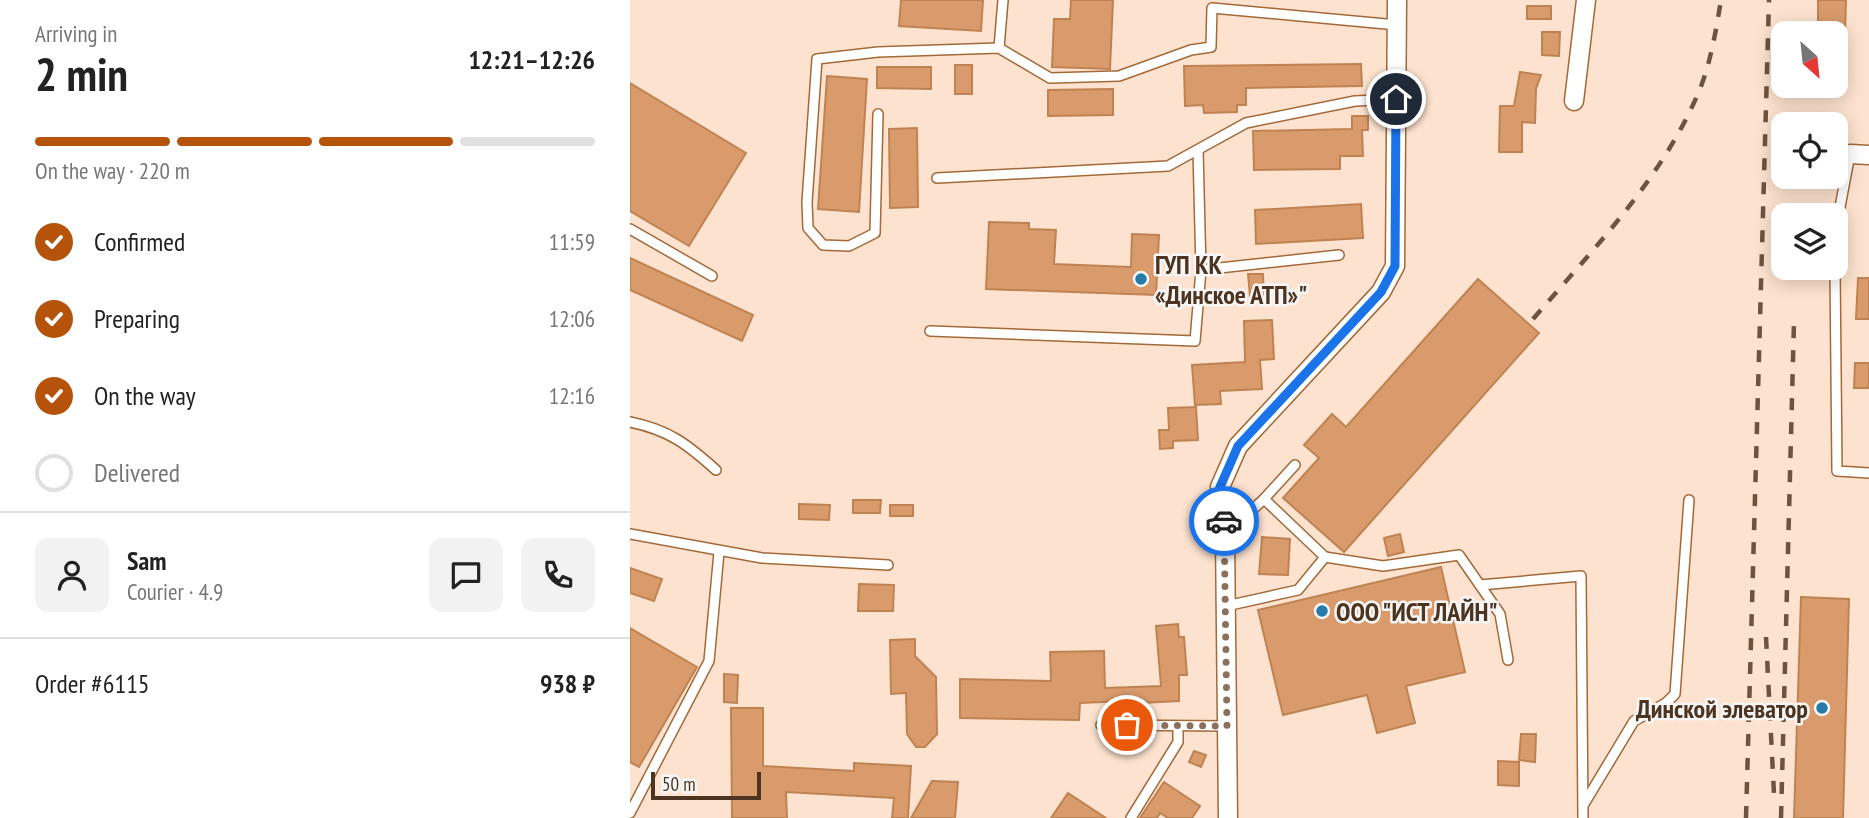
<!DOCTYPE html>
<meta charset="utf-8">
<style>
body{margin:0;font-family:"PT Sans Narrow",sans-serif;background:#f2f2f2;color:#222;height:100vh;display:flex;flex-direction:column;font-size:26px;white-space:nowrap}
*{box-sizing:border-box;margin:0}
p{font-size:23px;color:#767676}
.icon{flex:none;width:38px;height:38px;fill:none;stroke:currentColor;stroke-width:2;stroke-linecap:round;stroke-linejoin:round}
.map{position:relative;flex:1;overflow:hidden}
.sheet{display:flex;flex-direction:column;background:#fff;width:630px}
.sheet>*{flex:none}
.needle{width:46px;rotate:153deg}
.buttons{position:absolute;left:1141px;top:21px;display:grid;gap:14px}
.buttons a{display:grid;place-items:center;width:77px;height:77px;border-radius:14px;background:#fff;box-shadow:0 4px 18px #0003;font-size:35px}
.scale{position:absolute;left:21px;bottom:18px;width:110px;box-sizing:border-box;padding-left:7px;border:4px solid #4d3420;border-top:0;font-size:19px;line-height:24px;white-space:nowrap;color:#4d3420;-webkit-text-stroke:5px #f6f6f6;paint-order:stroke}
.pin{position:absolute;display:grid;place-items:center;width:60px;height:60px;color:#fff;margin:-30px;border:4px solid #fff;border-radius:50%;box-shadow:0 2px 7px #0007}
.courier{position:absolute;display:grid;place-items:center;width:70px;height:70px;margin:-35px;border:5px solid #1a73e8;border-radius:50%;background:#fff;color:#222;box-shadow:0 2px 9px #0007}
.headline em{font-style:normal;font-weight:600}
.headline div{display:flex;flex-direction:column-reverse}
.headline{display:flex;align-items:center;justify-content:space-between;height:119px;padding:0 35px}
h1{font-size:46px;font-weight:600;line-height:52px}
.bar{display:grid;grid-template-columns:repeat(4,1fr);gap:10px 7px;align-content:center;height:84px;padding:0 35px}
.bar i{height:9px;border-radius:5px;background:#e0e0e0}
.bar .active{background:#b45309}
.bar p{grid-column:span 4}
.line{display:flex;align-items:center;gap:18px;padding:0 35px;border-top:2px solid #e0e0e0}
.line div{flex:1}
.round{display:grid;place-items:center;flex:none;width:74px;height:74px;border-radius:14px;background:#f2f2f2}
ol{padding:0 35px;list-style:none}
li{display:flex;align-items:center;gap:21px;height:77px}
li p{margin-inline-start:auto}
li .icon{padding:7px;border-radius:50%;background:#b45309;color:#fff;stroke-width:4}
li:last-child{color:#767676}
li i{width:38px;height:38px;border:4px solid #e0e0e0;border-radius:50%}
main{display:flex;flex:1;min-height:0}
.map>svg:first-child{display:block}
.building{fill:#d99b6b;stroke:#bf8353;stroke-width:2}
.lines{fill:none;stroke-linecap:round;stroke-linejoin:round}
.lane-casing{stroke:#a36939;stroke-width:12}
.street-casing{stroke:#a36939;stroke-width:21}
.lane{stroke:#fff;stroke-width:9}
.street{stroke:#fff;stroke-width:18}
.rail{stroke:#6d5440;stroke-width:4.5;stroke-dasharray:12 12;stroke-linecap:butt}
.done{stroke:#8b715d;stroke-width:7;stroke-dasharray:0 12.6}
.route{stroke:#1a73e8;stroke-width:9}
.poi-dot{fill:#267bab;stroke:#f6f6f6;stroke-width:2.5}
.labels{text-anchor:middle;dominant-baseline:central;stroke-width:5;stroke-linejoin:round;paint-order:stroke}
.poi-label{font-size:26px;font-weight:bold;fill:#4d3420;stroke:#f6f6f6;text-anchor:start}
</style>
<main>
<section class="sheet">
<div class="headline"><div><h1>2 min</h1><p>Arriving in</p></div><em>12:21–12:26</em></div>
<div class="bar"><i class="active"></i><i class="active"></i><i class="active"></i><i></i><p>On the way · 220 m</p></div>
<ol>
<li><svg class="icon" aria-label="check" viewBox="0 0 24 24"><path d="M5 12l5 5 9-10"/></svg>Confirmed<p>11:59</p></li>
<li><svg class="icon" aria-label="check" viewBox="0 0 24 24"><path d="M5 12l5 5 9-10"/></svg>Preparing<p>12:06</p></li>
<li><svg class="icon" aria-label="check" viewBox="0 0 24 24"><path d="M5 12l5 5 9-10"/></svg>On the way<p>12:16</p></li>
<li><i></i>Delivered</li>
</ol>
<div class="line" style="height:126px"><a class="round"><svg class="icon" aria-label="person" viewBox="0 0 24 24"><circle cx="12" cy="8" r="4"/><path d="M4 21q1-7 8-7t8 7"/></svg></a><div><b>Sam</b><p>Courier · 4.9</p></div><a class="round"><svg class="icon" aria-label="chat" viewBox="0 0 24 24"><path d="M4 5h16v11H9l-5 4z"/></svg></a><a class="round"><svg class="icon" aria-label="phone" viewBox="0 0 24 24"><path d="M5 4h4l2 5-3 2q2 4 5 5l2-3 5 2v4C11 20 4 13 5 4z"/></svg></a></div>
<div class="line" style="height:91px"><div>Order #6115</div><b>938 ₽</b></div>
</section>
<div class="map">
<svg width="1239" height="818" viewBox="0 0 1239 818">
<rect width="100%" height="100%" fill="#fde3cf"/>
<g class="building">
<polygon points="271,0 353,0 351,31 269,26"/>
<polygon points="441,0 483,0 480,69 422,67 424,19 440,19"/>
<polygon points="1188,0 1216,0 1215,33 1188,33"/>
<rect x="897" y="6" width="24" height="13"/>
<polygon points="912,32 930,32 929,56 912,55"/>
<polygon points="731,64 732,86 616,88 616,105 607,105 607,112 574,113 573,105 555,106 554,66"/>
<rect x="325" y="65" width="17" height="29"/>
<polygon points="247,67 301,67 301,89 247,88"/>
<polygon points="890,72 911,75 906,89 905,123 892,122 892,152 869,152 870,106 884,106"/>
<polygon points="197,76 237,79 229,212 188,209"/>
<polygon points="0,83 116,153 59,246 0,211"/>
<polygon points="483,89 483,115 418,116 418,90"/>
<polygon points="722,116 738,116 738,130 732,130 733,156 710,156 710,169 624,170 623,131 722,129"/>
<polygon points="287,128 288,207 260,208 259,129"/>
<polygon points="731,204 733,238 626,244 625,210"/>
<polygon points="359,222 399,223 399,229 426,230 424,264 501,267 502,234 529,235 526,295 356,289"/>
<polygon points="0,258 123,315 112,341 0,290"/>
<polygon points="618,274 633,274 634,296 620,296"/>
<polygon points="1228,278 1239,278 1239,319 1226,319"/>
<polygon points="848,279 909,333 714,552 653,498 689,458 674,445 702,414 716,427"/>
<polygon points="642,320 644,359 630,360 632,389 590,391 591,404 565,405 562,365 615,362 614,321"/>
<polygon points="1225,363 1239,363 1239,388 1224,388"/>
<polygon points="566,407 568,440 543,441 543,448 530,449 529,430 539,430 538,408"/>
<polygon points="223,500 251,500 250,513 223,513"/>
<polygon points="169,504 200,505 199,520 169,519"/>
<rect x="260" y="505" width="23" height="11"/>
<polygon points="770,534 774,552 758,556 754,538"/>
<polygon points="632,537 660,539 658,575 629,574"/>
<polygon points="811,567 835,672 776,686 785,723 747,733 737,695 653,715 628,610"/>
<polygon points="0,568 32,579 24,601 0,593"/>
<polygon points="229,584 264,585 263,611 228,611"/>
<polygon points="1171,597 1219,599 1213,818 1164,818"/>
<polygon points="548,624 549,637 554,637 557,675 549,675 549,701 512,703 512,711 497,711 497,701 450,703 449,720 330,718 330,679 421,681 420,652 474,651 475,688 531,686 526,626"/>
<polygon points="0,628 67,667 9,767 0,762"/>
<polygon points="285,639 285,656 306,677 307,734 295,747 286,747 277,734 276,693 261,694 260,640"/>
<polygon points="94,674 108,675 107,703 94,702"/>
<polygon points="101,708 133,708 133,766 224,771 224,763 281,766 278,818 262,818 264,798 156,792 157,818 102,818"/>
<polygon points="891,734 906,734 905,762 889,760"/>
<polygon points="564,751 576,755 571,767 559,762"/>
<polygon points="868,761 889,762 889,786 868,785"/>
<polygon points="302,781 328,782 325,818 281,818"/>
<polygon points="534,782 570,806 562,818 538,818 530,813 527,818 510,818"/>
<polygon points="438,793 476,818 421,818"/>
</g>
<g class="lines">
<defs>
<g id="lane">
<polyline points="369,48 373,0"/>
<polyline points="248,114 245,233 219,246 193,245 178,228 177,202 187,59 248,52 369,48 420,78 489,76 561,50 581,47 582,8 767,25"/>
<polyline points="307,178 538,166 616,123 725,101 766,99"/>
<polyline points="0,229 82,276"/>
<polyline points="1206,253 1207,223 1220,154"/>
<polyline points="1205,268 1207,471 1239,473"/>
<polyline points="571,270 709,255"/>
<polyline points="300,331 565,341 571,270 568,150"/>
<path d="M0,422C39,430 57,444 86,470"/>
<polyline points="0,534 132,558 258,565"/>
<polyline points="596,534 634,499 665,465"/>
<polyline points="695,557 753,566 829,555 870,614 878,660"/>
<polyline points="850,585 951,576 953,818"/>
<polyline points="596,606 668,590 695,557 634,499"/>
<polyline points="471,725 597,726"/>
<polyline points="954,804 1004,721 1036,703 1045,694 1059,500"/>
<polyline points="0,813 79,661 89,552"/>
<polyline points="501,818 548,742 548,726"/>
</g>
<g id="street">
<polyline points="944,101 956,0"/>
<polyline points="1220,154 1239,155"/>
<polyline points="598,818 595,535 590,487 608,446 751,292 765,266 767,0"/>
</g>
</defs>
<use href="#lane" class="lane-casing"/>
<use href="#street" class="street-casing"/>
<use href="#lane" class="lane"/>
<use href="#street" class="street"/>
<g class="rail">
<path d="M903,319C965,247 1033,178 1070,89C1081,61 1086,30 1091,0"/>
<polyline points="1136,637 1144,794"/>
<polyline points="1116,818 1139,0"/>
<polyline points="1151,818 1164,322"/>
</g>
</g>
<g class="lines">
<polyline class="done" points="497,725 597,726 594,521"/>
<polyline class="route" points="594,521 590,487 608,446 751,292 765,266 766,99"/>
</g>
<g class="poi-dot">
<circle cx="511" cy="279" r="7"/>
<circle cx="692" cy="611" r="7"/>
<circle cx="1192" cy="708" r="7"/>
</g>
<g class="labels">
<g class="poi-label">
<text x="525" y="264">ГУП КК<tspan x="525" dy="30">«Динское АТП»"</tspan></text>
<text x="706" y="611">ООО "ИСТ ЛАЙН"</text>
<text x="1178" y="708" text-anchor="end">Динской элеватор</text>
</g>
</g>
</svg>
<div class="buttons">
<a><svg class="needle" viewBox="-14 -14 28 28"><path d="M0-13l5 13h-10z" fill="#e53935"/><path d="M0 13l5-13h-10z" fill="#767676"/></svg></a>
<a><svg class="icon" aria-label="locate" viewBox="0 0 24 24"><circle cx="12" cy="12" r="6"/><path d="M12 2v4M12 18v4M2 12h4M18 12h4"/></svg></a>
<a><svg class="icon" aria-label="layers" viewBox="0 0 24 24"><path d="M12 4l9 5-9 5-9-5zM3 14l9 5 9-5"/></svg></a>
</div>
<div class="scale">50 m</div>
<div class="pin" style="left:497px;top:725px;background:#ea580c"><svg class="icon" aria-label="bag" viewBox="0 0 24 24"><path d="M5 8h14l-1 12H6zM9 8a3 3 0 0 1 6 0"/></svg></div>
<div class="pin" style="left:766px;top:99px;background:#1f2937"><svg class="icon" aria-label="home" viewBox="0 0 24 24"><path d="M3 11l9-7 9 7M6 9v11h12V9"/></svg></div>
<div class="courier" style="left:594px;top:521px"><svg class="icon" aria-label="car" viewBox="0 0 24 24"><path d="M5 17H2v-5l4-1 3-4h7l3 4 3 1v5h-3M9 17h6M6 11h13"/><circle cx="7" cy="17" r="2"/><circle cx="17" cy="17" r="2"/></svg></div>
</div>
</main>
